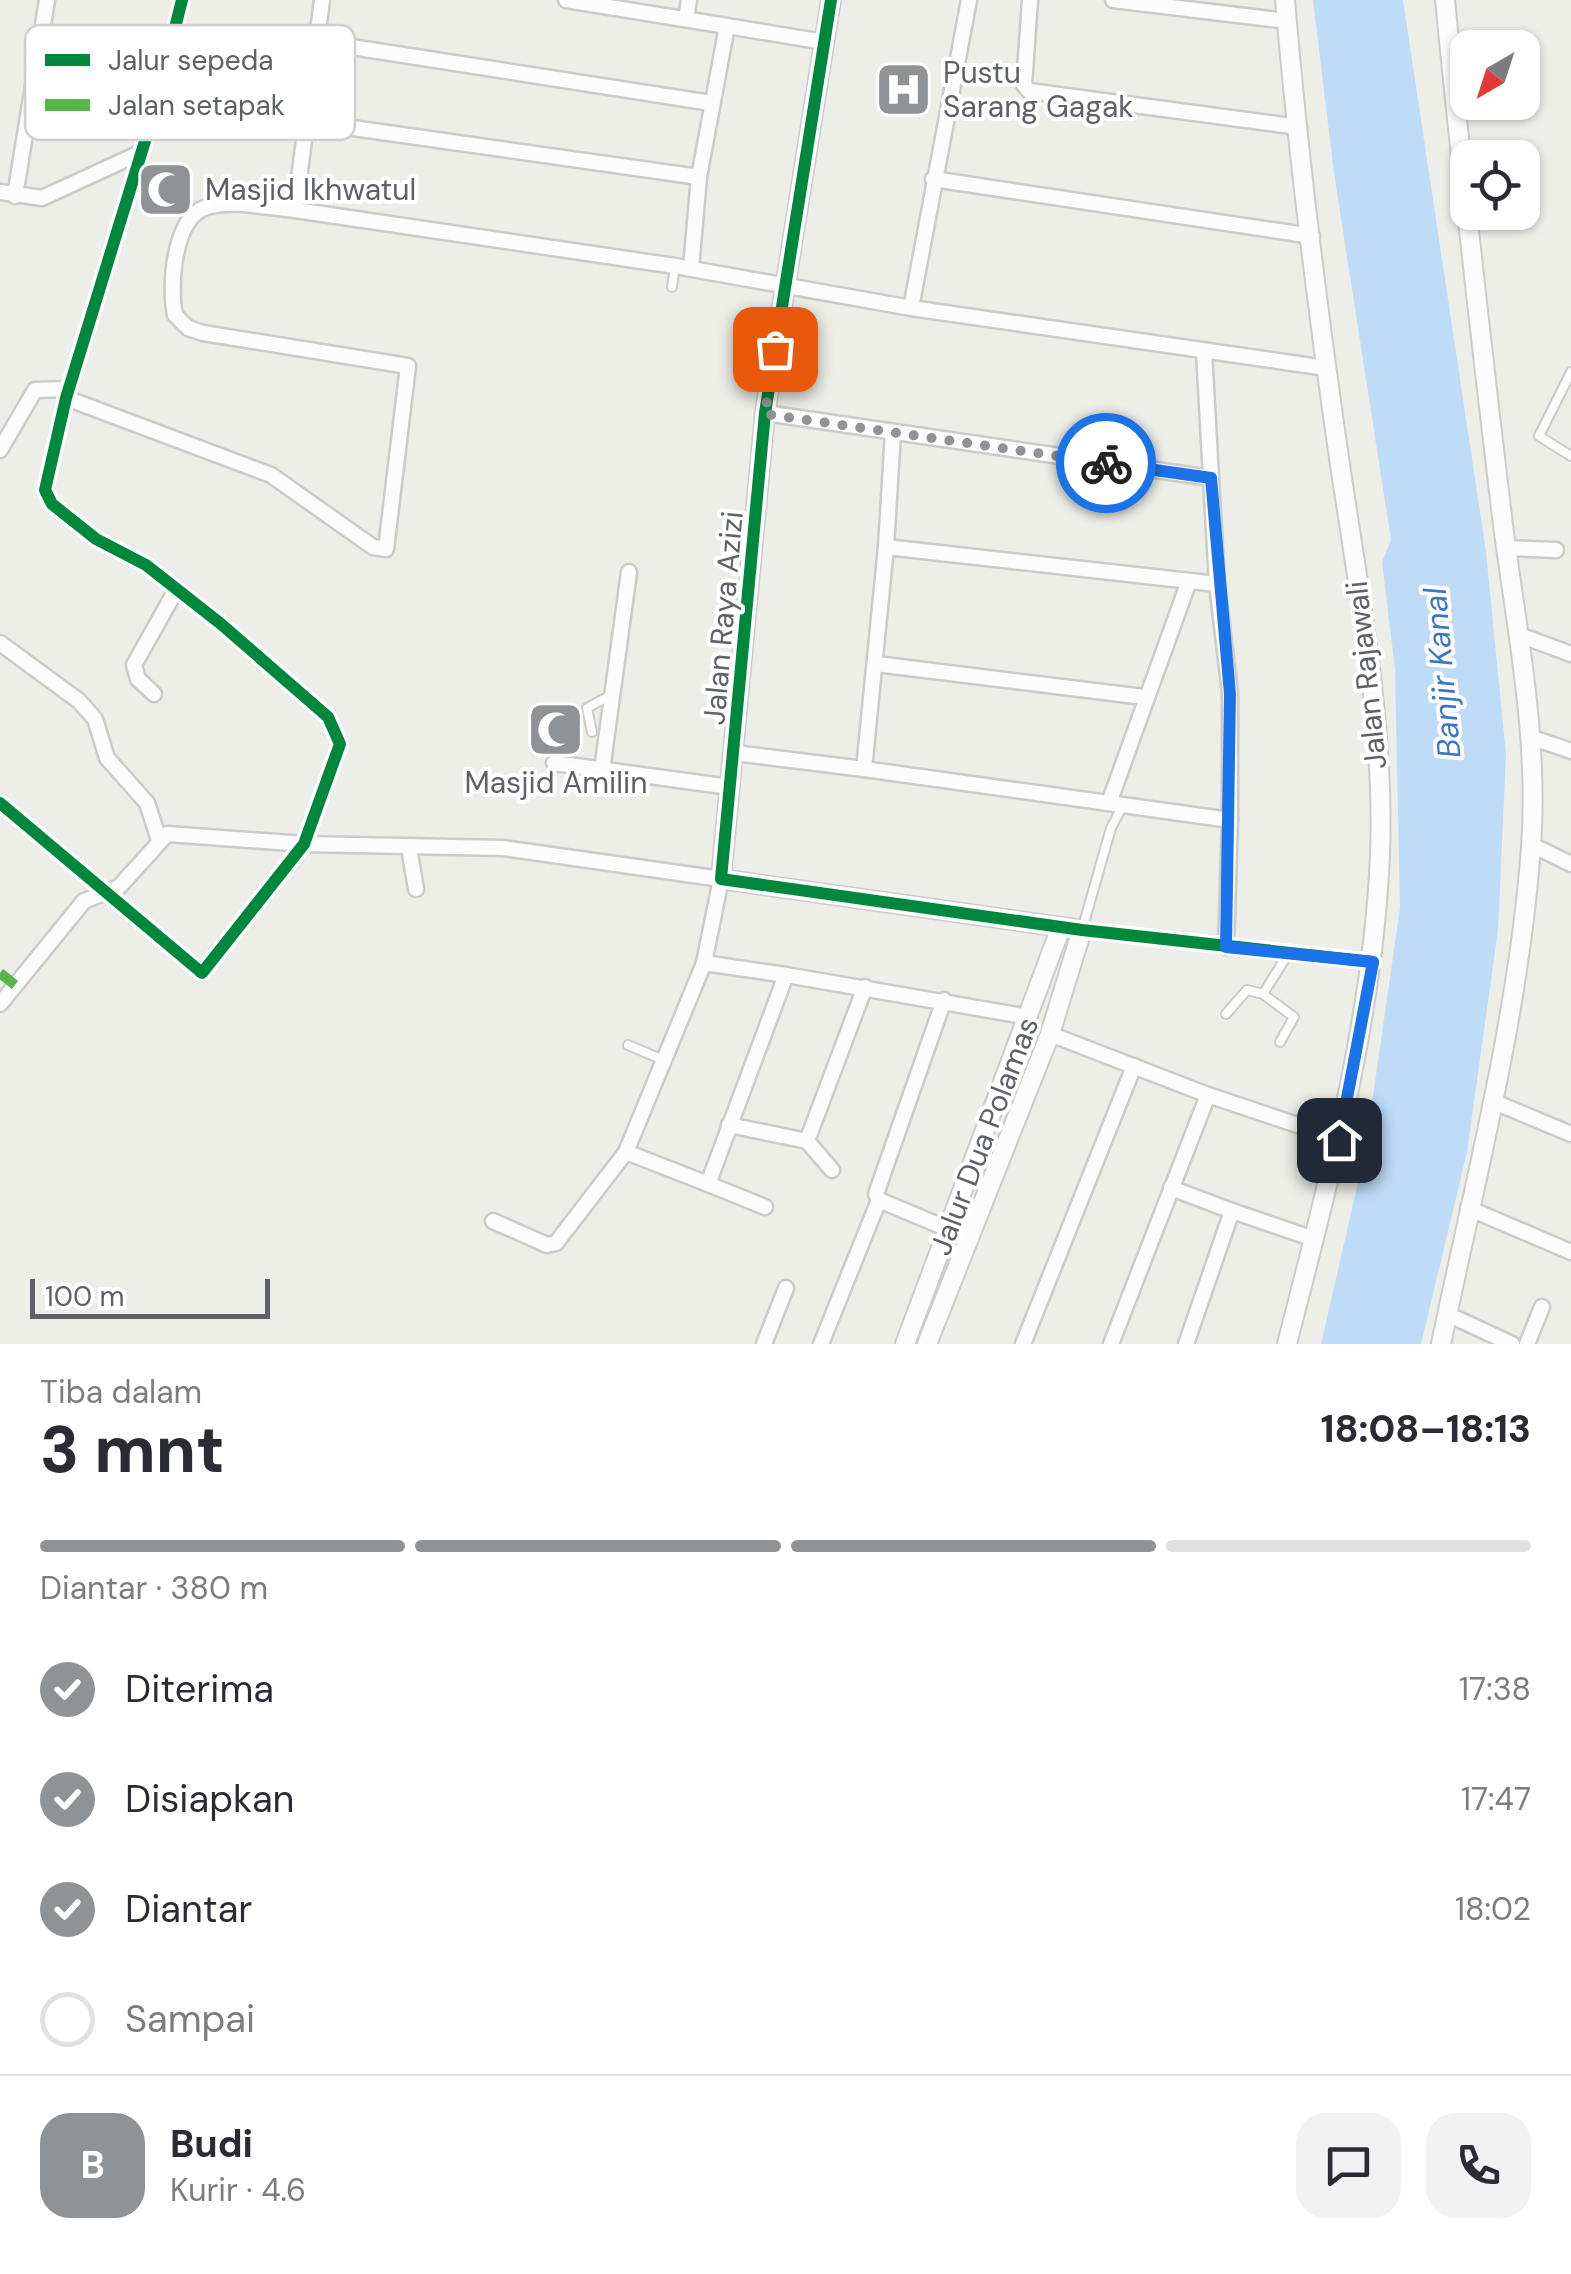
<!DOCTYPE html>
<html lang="id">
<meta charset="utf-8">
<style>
body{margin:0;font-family:"DM Sans",sans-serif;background:#f2f2f3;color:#2b2b33;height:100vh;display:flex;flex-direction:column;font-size:38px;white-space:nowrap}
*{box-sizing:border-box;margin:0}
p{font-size:32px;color:#7c7c81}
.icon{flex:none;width:55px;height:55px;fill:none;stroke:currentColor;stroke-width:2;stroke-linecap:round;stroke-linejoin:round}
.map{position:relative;height:1344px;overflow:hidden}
.drawer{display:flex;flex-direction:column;background:#fff;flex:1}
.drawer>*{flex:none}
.needle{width:65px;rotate:219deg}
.tools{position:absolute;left:1450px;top:30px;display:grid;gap:20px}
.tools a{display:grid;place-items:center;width:90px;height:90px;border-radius:20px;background:#fff;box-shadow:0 2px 8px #0004;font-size:50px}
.scale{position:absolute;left:30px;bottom:25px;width:240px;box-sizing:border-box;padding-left:10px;border:5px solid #5e6268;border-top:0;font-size:28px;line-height:35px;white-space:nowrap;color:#5e6268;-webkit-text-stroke:8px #fff;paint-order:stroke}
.pin{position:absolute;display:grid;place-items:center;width:85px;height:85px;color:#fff;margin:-42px;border-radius:20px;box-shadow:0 5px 15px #0006}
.courier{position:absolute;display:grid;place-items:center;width:100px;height:100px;margin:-50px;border:8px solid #1a73e8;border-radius:50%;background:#fff;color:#222;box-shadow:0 2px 12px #0007}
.head em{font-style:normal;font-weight:800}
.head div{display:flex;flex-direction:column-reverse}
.head{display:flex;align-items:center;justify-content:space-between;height:170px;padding:0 40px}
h1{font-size:65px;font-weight:800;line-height:75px}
.bar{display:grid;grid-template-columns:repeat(4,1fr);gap:15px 10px;align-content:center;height:120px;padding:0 40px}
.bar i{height:12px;border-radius:8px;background:#e1e1e2}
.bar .selected{background:#909395}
.bar p{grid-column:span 4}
.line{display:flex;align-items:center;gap:25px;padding:0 40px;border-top:2px solid #e1e1e2}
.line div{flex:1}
.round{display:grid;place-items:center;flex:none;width:105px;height:105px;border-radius:30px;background:#f2f2f3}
ol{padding:0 40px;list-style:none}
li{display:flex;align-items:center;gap:30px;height:110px}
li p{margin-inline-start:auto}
li .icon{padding:10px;border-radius:50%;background:#909395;color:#fff;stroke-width:4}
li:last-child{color:#7c7c81}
li i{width:55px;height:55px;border:5px solid #e1e1e2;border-radius:50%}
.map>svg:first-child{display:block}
.water{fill:#bedbf8}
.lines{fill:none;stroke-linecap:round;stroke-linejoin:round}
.service-casing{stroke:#cbcbca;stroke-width:12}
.minor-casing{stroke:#cbcbca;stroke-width:19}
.tertiary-casing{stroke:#cbcbca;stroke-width:22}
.service{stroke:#fcfcfc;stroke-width:8}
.minor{stroke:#fcfcfc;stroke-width:14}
.tertiary{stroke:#fcfcfc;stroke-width:18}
.quiet{stroke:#58b549;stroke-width:10;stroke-dasharray:20 10;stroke-linecap:butt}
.cycleway-casing{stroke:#fff;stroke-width:19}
.cycleway{stroke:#00873e;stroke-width:12}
.done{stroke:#909395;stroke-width:10;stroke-dasharray:0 18}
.route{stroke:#1a73e8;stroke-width:12}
.labels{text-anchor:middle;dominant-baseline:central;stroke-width:8;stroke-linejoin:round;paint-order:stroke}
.poi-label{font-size:30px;fill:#5e6268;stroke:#fff;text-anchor:start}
.street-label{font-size:30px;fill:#5e6268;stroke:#fff}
.water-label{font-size:32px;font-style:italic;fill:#3b75c6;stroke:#fff}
.key{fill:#fff;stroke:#cfd0d2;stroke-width:2.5}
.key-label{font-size:28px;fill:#5e6268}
</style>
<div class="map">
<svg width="1571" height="1344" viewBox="0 0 1571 1344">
<rect width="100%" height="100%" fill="#eeeee9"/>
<polygon class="water" points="1313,0 1403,0 1486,552 1506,755 1498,930 1467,1152 1421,1344 1321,1344 1365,1152 1400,908 1395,669 1382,562 1391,540 1334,173"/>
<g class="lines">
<defs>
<g id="service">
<polyline points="672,287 675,266"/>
<polyline points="1571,372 1539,436 1571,456"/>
<polyline points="592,732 587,708 611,695"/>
<polyline points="1082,930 1111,828 1122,807"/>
<polyline points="1226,1014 1247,990 1263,994"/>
<polyline points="1280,1042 1294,1017 1263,994 1288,954"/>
<polyline points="628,1045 663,1060"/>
</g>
<g id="minor">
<polyline points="322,0 295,210 675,266 911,308 969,0"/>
<polyline points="566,0 727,26"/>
<polyline points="1030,0 1024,85 1029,91 1299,127"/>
<polyline points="1113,0 1287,21"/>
<polyline points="686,18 689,0"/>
<polyline points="313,41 711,103"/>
<polyline points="303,121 699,177"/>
<polyline points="933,179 1312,236"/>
<polyline points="0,192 42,198 142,152"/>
<polyline points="15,196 47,0"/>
<polyline points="691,268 699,177 727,26 824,42"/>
<polyline points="911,308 1326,368"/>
<path d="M66,398L271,475L373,547L386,549L408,366L203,333L188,328L175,315C169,287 173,217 207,207C232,199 269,208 295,210"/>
<polyline points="765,413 1211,478 1204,351"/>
<polyline points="893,432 886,547 1217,584 1211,478"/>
<polyline points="0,450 35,390 69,389"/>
<polyline points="886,547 864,769 1230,820 1230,693 1217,584"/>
<polyline points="1506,548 1556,550"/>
<polyline points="1522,636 1571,654"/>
<polyline points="0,643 79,701 95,719 107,758 147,803 159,840"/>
<polyline points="876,664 1144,697"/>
<polyline points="154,694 138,679 134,665 177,588"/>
<polyline points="1530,737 1571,751"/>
<polyline points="735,753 864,769"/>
<polyline points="554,763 730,787"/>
<polyline points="602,770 629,572"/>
<polyline points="0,803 202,973 304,844 340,744 328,717 221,624 146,565 96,539 52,504 45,490 66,398 153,115 182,0"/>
<polyline points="1109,803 1188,584"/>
<polyline points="1532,845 1571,864"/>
<polyline points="409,848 416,889"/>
<polyline points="1082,930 1373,962"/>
<polyline points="1226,947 1230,820"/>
<polyline points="786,975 1029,1017"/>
<polyline points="944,1000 876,1194 879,1200 948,1229"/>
<polyline points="0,1004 84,901 119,887 167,834 304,844 503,848 721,879 704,963 626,1152 556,1243 547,1245 493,1221"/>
<polyline points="1050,1034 1208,1095 1111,1344"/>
<polyline points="1208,1095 1339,1139"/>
<polyline points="1492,1101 1571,1134"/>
<polyline points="729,1125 807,1141 832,1170"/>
<polyline points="807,1141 865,987"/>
<polyline points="626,1152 708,1184 786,975 704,963"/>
<polyline points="708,1184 765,1207"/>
<polyline points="1171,1188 1232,1211 1186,1344"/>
<polyline points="1468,1208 1571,1252"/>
<polyline points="1232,1211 1314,1239"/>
<polyline points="1447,1314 1512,1344"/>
<polyline points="764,1344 786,1288"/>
<polyline points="821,1344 879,1200"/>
<polyline points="1023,1344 1134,1066"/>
<polyline points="1527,1344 1542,1307"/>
</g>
<g id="tertiary">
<polyline points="831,0 765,413 721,879 1082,930 1050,1034 927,1344"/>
<path d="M1285,0C1298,153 1317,306 1339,458C1358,588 1385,723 1380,855C1373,1022 1328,1183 1287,1344"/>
<polyline points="905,1344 1061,927"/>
<path d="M1441,1344C1475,1180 1519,1014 1531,847C1539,738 1517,632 1503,525C1482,350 1462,175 1445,0"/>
</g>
</defs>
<use href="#service" class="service-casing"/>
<use href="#minor" class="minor-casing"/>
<use href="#tertiary" class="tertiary-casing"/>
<use href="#service" class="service"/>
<use href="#minor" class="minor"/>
<use href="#tertiary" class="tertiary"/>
<polyline class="quiet" points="0,973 15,985"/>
<defs>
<g id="cycleway">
<polyline points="831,0 765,413 721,879 1082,930 1373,962"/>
<polyline points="0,803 202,973 304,844 340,744 328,717 221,624 146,565 96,539 52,504 45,490 66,398 153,115 182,0"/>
</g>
</defs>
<use href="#cycleway" class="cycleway-casing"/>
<use href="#cycleway" class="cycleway"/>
</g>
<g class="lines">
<polyline class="done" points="775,349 765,414 1106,463"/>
<polyline class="route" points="1106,463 1211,478 1230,694 1226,947 1373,962 1339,1140"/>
</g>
<defs>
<symbol id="hospital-square" viewBox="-11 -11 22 22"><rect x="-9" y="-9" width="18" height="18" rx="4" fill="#909395" stroke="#fff"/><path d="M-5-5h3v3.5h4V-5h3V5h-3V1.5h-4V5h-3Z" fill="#fff"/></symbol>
<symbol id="mosque-square" viewBox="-11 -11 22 22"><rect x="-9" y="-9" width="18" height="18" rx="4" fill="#909395" stroke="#fff"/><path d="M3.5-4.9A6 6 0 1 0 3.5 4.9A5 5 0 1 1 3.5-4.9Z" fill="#fff"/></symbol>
</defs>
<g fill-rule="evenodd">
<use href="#hospital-square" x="872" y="58" width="63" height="63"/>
<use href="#mosque-square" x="134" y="158" width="63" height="63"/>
<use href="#mosque-square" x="524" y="698" width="63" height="63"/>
</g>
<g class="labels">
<g class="poi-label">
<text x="943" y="72">Pustu<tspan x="943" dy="34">Sarang Gagak</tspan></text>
<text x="205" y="189">Masjid Ikhwatul</text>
<text x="556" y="782" text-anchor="middle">Masjid Amilin</text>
</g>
<g class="street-label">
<text transform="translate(723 618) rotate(-85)">Jalan Raya Azizi</text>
<text transform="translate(1366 675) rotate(-96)">Jalan Rajawali</text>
<text transform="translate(984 1136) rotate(-69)">Jalur Dua Polamas</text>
</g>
<g class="water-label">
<text transform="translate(1442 673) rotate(-95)">Banjir Kanal</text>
</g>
</g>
<rect x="25" y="25" width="330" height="115" rx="15" class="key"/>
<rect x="45" y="54" width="45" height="12" fill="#00873e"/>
<rect x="45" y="99" width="45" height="12" fill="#58b549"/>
<g class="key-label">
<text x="108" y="70">Jalur sepeda</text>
<text x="108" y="115">Jalan setapak</text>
</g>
</svg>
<div class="tools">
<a><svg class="needle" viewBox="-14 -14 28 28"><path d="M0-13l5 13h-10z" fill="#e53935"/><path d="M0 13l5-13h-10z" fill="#7c7c81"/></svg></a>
<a><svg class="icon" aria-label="locate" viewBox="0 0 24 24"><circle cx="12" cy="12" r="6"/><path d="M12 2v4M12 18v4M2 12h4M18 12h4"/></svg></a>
</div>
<div class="scale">100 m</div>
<div class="pin" style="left:775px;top:349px;background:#ea580c"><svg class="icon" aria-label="bag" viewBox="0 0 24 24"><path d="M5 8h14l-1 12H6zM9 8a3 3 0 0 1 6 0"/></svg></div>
<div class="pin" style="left:1339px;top:1140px;background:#1f2937"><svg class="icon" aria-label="home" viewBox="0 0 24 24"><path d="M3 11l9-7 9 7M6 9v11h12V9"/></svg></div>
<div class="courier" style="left:1106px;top:463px"><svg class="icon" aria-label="bike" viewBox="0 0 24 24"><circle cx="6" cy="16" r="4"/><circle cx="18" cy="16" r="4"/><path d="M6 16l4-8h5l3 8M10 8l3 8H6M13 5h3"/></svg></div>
</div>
<section class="drawer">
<div class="head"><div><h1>3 mnt</h1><p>Tiba dalam</p></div><em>18:08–18:13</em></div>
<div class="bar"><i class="selected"></i><i class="selected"></i><i class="selected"></i><i></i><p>Diantar · 380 m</p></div>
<ol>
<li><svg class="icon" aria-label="check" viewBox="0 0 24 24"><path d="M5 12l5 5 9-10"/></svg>Diterima<p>17:38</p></li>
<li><svg class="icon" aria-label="check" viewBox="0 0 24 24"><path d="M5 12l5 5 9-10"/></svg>Disiapkan<p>17:47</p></li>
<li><svg class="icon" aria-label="check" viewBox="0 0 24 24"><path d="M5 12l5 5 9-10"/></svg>Diantar<p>18:02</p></li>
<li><i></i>Sampai</li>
</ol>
<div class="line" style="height:180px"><b class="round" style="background:#909395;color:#fff">B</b><div><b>Budi</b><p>Kurir · 4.6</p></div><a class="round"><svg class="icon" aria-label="chat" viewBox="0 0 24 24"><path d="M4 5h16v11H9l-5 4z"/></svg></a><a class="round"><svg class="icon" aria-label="phone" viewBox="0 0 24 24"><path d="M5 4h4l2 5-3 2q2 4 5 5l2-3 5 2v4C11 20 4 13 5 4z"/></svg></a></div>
</section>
